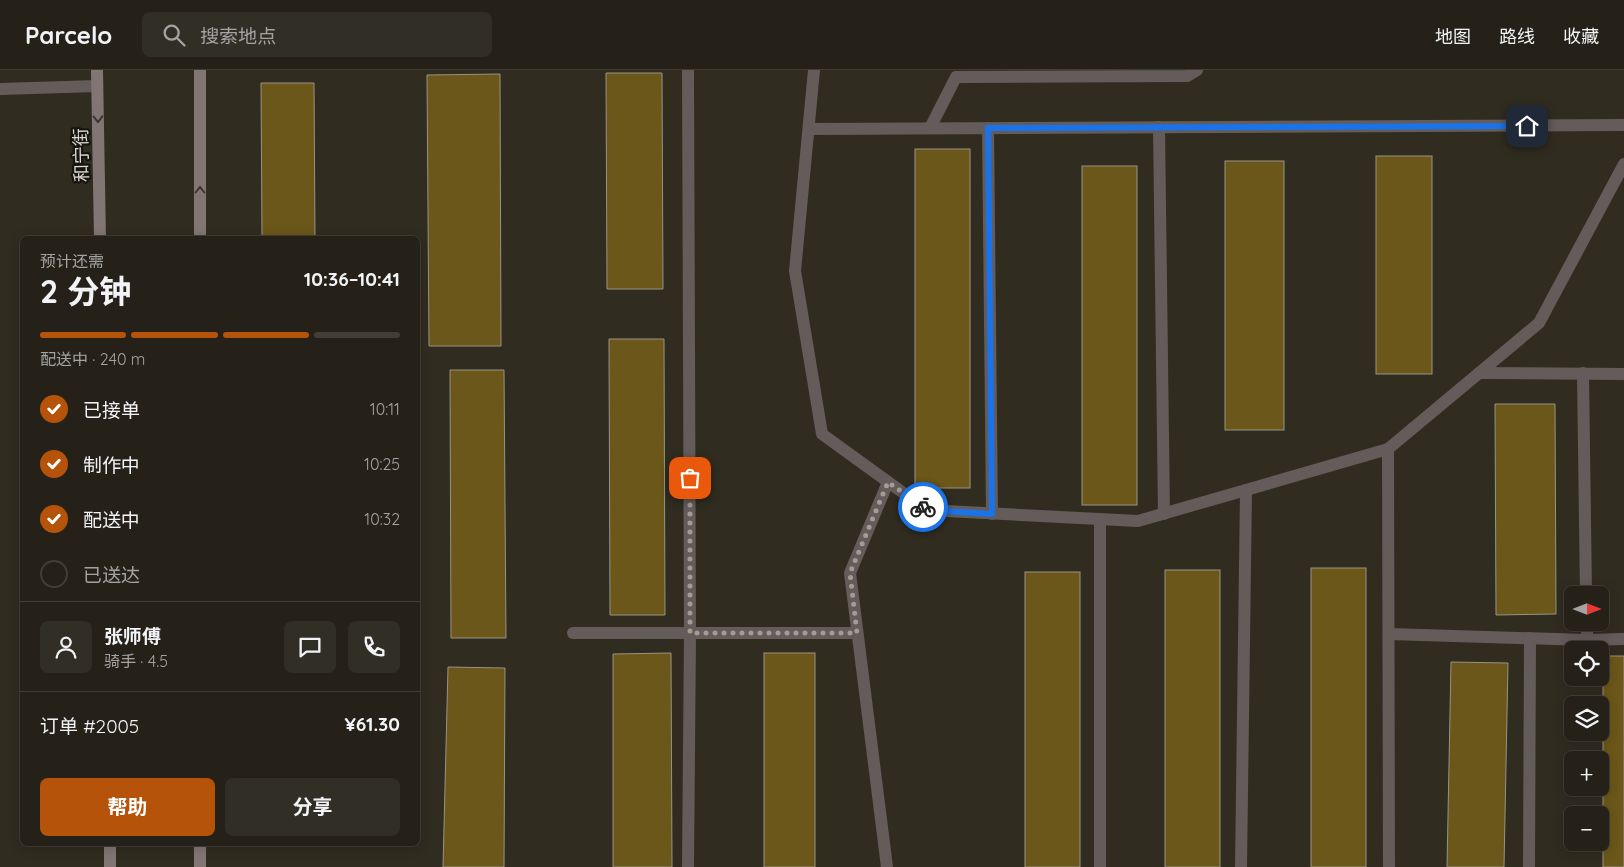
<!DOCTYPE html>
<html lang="zh">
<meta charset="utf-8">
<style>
body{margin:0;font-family:Quicksand,"Noto Sans SC",sans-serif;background:#312e25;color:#f1f3f6;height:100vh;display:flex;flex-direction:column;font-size:19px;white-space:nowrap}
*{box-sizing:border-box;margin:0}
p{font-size:16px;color:#a3a3a2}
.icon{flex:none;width:28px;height:28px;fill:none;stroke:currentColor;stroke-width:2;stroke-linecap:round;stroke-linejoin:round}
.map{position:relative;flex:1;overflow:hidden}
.drawer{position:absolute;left:20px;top:166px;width:400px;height:610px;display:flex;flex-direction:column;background:#252118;border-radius:8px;box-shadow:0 2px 12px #0003,0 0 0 1px #423e37}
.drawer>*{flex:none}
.needle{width:32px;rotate:90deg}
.fabs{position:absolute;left:1564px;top:516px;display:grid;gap:10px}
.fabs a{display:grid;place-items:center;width:45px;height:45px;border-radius:8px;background:#252118;box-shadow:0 2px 12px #0003,0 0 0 1px #423e37;font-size:25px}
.pin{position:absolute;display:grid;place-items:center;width:42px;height:42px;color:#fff;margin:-21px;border-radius:10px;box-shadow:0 2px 8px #0006}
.courier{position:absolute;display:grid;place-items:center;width:50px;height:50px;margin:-25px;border:4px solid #1a73e8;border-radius:50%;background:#fff;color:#222;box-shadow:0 1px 6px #0007}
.headline em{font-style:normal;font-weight:700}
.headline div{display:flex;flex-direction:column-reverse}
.headline{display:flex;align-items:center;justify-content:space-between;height:85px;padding:0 20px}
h1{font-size:32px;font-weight:700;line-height:38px}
.bar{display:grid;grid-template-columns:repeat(4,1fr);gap:8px 5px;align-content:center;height:60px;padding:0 20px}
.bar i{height:6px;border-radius:4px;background:#423e37}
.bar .active{background:#b45309}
.bar p{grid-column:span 4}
.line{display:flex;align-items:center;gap:12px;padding:0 20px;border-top:1px solid #423e37}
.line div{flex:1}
.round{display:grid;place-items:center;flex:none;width:52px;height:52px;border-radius:8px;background:#312e25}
ol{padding:0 20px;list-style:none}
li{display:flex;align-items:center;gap:15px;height:55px}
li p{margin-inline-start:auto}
li .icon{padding:5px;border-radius:50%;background:#b45309;color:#fff;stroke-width:4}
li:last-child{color:#a3a3a2}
li i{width:28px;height:28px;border:2px solid #423e37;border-radius:50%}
.button{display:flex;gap:10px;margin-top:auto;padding:10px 20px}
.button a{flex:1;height:58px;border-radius:8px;background:#b45309;color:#fff;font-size:20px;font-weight:700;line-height:58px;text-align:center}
.button a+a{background:#312e25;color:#f1f3f6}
header{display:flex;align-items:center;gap:30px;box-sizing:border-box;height:70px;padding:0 25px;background:#252118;border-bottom:1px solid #423e37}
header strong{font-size:24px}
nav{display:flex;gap:28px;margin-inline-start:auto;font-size:18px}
.search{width:350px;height:45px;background:#312e25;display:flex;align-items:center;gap:12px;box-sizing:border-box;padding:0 18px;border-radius:8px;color:#a3a3a2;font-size:19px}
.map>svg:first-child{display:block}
.building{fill:#6b5719;stroke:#999385}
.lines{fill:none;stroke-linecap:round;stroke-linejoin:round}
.service{stroke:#635c5a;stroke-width:12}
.minor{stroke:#635c5a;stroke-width:12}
.secondary{stroke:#817673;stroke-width:12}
.oneway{stroke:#3c3732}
.done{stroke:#a19d94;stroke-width:5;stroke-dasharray:0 9}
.route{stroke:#1a73e8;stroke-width:6}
.labels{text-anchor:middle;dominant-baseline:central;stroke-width:4.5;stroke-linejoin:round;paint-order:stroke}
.street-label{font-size:18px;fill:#dddad2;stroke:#17150f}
</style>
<header>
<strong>Parcelo</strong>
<div class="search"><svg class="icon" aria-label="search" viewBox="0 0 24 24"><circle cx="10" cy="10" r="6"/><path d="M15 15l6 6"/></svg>搜索地点</div>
<nav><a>地图</a><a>路线</a><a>收藏</a></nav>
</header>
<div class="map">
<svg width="1624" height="797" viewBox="0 0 1624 797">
<rect width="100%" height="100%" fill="#312c20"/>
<g class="building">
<polygon points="606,3 662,3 663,219 607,219"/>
<polygon points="500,4 501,276 429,276 427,5"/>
<polygon points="261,13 314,13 315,169 262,169"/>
<rect x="915" y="79" width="55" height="339"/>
<rect x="1376" y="86" width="56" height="218"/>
<rect x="1225" y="91" width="59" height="269"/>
<rect x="1082" y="96" width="55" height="339"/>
<polygon points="609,269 664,269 665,545 610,545"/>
<polygon points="450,300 504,300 506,568 451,568"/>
<polygon points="1495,334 1555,334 1556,544 1496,545"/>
<rect x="1311" y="498" width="55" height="299"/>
<rect x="1165" y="500" width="55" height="297"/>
<rect x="1025" y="502" width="55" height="295"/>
<polygon points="671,583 672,797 613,797 613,584"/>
<rect x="764" y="583" width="51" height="214"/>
<rect x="1603" y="586" width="21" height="211"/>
<polygon points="1451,592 1508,593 1504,797 1447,797"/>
<polygon points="448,597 505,598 504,797 443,797"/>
</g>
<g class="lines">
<g class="service">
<polyline points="814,0 795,201 822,364 927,440 1138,451 1388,379 1539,253 1624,94"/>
<polyline points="0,19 97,16"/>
<polyline points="1159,57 1164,444"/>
<polyline points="930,58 956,7 1187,6 1197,0"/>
<polyline points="988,58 992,444"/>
<polyline points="809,59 1624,55"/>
<polyline points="1583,303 1586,525"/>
<polyline points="1388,379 1389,797"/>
<polyline points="1100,449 1100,797"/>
<polyline points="1587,552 1587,570"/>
<polyline points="573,563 857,563"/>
<polyline points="1389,564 1587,570 1624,569"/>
<polyline points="688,797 690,563 688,0"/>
<polyline points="887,797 850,503 888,412"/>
<polyline points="1241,797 1246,420"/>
<polyline points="1529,797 1530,568"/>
</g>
<polyline class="minor" points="1479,303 1624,304"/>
<g class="secondary">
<polyline points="97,0 100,169"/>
<polyline points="200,0 200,169"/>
<polyline points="110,774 110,797"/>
<polyline points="200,774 200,797"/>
</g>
</g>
<defs><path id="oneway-chevron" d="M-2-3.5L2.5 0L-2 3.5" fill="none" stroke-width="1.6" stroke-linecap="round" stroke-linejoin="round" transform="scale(1.25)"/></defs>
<g class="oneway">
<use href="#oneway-chevron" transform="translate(98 49) rotate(89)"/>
<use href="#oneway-chevron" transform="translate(200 120) rotate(-90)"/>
</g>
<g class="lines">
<polyline class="done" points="690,408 690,563 857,563 850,503 888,412 923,437"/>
<polyline class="route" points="923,437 927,440 992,444 988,58 1527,56"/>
</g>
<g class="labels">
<g class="street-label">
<text transform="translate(81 85) rotate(-91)">和宁街</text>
</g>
</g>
</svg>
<div class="fabs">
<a><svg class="needle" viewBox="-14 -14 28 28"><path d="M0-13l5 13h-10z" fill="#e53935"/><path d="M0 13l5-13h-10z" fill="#a3a3a2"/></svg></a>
<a><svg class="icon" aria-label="locate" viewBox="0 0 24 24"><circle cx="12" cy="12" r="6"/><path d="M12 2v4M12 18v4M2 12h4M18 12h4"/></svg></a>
<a><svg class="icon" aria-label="layers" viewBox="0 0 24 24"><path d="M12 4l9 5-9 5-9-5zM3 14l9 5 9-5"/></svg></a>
<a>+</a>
<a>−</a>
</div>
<div class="pin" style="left:690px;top:408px;background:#ea580c"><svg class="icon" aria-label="bag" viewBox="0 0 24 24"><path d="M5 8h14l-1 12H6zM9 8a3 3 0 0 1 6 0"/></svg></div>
<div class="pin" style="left:1527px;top:56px;background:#1f2937"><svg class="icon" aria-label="home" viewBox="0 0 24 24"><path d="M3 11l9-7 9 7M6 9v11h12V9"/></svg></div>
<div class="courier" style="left:923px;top:437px"><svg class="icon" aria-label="bike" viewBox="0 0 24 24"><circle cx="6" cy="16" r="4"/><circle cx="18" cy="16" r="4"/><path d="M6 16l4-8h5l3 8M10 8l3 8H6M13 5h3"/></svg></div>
<section class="drawer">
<div class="headline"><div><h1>2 分钟</h1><p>预计还需</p></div><em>10:36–10:41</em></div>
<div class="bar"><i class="active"></i><i class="active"></i><i class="active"></i><i></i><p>配送中 · 240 m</p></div>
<ol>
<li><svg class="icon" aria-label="check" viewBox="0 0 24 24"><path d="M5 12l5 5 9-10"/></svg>已接单<p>10:11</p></li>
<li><svg class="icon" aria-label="check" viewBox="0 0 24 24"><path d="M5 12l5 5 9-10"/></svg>制作中<p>10:25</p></li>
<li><svg class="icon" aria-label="check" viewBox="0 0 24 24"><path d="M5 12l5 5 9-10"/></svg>配送中<p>10:32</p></li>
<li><i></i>已送达</li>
</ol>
<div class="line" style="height:90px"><a class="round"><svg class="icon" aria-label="person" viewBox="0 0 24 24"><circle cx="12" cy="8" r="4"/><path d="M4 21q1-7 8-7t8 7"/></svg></a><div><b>张师傅</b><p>骑手 · 4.5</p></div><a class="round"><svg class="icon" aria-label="chat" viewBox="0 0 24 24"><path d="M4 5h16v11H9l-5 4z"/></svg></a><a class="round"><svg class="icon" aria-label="phone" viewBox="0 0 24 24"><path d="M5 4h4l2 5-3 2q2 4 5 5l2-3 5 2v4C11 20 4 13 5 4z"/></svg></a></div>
<div class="line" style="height:65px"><div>订单 #2005</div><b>¥61.30</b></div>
<div class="button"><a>帮助</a><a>分享</a></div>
</section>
</div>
